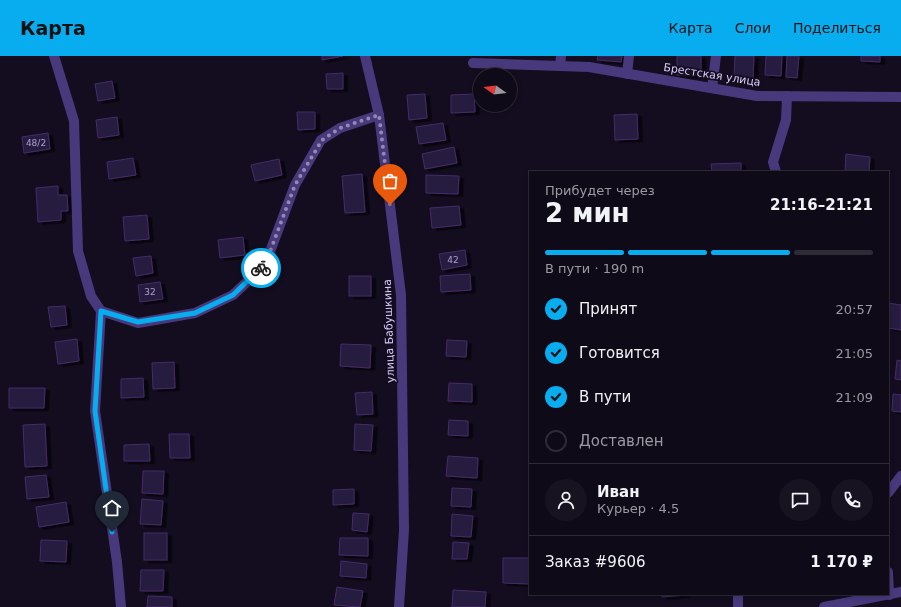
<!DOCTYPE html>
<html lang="ru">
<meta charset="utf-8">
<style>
body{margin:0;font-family:"DejaVu Sans",sans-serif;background:#171320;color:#f1f3f6;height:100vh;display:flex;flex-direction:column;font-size:15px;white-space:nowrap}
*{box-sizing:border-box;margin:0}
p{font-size:13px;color:#9b9aa1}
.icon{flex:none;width:22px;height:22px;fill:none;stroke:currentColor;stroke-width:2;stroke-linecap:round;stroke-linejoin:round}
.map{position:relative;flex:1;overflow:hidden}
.side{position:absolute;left:529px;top:115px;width:360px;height:424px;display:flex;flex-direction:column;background:#0e0a17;border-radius:0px;box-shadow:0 2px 6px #0003,0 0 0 1px #2e2b36}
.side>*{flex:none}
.needle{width:26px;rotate:284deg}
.buttons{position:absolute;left:473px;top:12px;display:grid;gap:8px}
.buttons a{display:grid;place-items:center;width:44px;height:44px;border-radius:50%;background:#0e0a17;box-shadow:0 2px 6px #0003,0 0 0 1px #2e2b36;font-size:20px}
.pin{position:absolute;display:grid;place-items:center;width:34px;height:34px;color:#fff;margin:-41px -17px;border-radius:50% 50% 50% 0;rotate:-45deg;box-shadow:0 0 4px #0007}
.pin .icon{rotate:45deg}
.courier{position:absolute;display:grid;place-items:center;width:40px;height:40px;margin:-20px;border:3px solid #07adef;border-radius:50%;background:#fff;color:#222;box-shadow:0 1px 5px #0007}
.overview em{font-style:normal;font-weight:700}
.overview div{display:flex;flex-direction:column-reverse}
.overview{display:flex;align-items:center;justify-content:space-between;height:68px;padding:0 16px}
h1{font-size:26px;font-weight:700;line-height:30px}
.bar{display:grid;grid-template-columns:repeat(4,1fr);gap:6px 4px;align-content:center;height:48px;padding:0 16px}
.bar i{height:5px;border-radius:3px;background:#2e2b36}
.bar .current{background:#07adef}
.bar p{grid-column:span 4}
.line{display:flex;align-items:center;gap:10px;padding:0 16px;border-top:1px solid #2e2b36}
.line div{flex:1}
.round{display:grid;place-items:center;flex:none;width:42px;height:42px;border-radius:21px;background:#171320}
ol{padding:0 16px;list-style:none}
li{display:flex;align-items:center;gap:12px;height:44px}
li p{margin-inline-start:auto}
li .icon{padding:4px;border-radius:50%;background:#07adef;color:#111;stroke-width:4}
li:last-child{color:#9b9aa1}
li i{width:22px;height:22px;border:2px solid #2e2b36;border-radius:50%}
header{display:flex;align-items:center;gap:24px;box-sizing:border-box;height:56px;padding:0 20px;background:#07adef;color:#111}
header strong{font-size:19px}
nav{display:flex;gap:22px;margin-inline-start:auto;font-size:14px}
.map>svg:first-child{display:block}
.building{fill:#281a3f;stroke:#442c6a;filter:url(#shadow)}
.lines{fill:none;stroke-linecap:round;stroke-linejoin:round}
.minor{stroke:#48397c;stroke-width:10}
.done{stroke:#9589b0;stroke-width:4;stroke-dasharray:0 7.2}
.route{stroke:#07adef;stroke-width:5}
.labels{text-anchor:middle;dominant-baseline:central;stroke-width:3.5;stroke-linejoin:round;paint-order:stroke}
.number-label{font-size:9px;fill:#aea0ce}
.street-label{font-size:11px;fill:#dbccfe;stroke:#130d1f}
</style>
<header>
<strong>Карта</strong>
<nav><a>Карта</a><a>Слои</a><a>Поделиться</a></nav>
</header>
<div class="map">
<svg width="901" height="551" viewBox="0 0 901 551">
<defs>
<filter id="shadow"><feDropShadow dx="4.5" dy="2.5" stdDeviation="0" flood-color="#0009"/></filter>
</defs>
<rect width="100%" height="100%" fill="#130d1f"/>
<g class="building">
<polygon points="322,0 343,0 322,4"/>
<polygon points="598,0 622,0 621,6 597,4"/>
<rect x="677" y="0" width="24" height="19"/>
<polygon points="735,0 754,0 753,23 734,22"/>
<polygon points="766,0 782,0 781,20 765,19"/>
<polygon points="787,0 799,0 797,22 786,21"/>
<polygon points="861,0 880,0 880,6 861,5"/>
<polygon points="343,17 343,33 327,33 326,18"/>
<polygon points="112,25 115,42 98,45 95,28"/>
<polygon points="425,38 427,62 409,64 407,39"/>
<polygon points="474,38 475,56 451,57 451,39"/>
<polygon points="297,56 315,56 315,73 298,74"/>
<polygon points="637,58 638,83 615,84 614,59"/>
<polygon points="117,61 119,79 98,82 96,64"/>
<polygon points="443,67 446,84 419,88 416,71"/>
<polygon points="48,77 50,93 24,97 22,81"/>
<polygon points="454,91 457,107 425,113 422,98"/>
<polygon points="846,98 870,101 869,116 845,116"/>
<polygon points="133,102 136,119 109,123 107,106"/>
<polygon points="279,103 282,119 255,125 251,109"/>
<polygon points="741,107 741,116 712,116 711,108"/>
<polygon points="362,118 365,156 345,157 342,120"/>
<polygon points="426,119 459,120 458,138 426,137"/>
<polygon points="58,130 58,139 67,139 68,155 61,155 61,164 38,166 36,132"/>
<polygon points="459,150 461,169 432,172 430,152"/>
<polygon points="147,159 149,183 125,185 123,161"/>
<polygon points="243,181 245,199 220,202 218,184"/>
<polygon points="465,194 467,209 442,214 439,198"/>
<polygon points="151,200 153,217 136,220 133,202"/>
<polygon points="470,218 471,234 441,236 440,220"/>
<rect x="349" y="220" width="22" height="20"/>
<polygon points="160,226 163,243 140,246 138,229"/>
<polygon points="888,247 901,249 901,274 888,272"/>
<polygon points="65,250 67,269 51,271 48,251"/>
<polygon points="77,283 79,305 58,308 55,286"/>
<polygon points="447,284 467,285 466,301 446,300"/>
<polygon points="341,288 371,289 370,312 340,310"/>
<polygon points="897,304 901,305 901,324 895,323"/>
<polygon points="174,306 175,332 153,333 152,307"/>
<polygon points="143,322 144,341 121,342 121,323"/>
<polygon points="449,327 472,328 472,346 448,345"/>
<polygon points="9,332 45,332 44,352 9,352"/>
<polygon points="372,336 373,358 357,359 355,337"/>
<polygon points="893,338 901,339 901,356 892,355"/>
<polygon points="449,364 468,365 468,380 448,379"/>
<polygon points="45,368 47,410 25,411 23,369"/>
<polygon points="355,368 373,369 371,395 354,394"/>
<polygon points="169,378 189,378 190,402 170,402"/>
<polygon points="149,388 150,405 124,405 124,389"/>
<polygon points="448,400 478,402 477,422 446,420"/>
<polygon points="143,415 164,415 163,438 142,437"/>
<polygon points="46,419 49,441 27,443 25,421"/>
<polygon points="452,432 472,433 471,451 451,450"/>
<polygon points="354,433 354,448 333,449 333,434"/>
<polygon points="142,443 163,445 161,469 140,468"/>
<polygon points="66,446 69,466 39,471 36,451"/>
<polygon points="353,457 369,458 367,476 352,474"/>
<polygon points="452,458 473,460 471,481 451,480"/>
<rect x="144" y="477" width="23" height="27"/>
<polygon points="340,482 368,482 368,500 339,499"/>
<polygon points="41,484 67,485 66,506 40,505"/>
<polygon points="453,486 469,487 467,503 452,503"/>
<polygon points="503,502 530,502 530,528 503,527"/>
<polygon points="341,505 367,508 366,522 340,520"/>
<polygon points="141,514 164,514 163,535 140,535"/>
<polygon points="337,531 363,535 360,551 334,549"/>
<polygon points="453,534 486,536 485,551 452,551"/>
<polygon points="662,538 686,538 686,539 662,541"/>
<polygon points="148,540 172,541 172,551 147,551"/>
</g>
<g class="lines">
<g class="minor">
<polyline points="54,0 74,65 78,195 91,240 101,255 95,355 117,506 121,551"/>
<polyline points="365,0 379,59 401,239 404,474 399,551"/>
<polyline points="473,7 589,11 757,40 901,41"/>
<polyline points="560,10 561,0"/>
<polyline points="627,18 629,0"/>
<polyline points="712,32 716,0"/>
<polyline points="776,116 773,106 786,64 787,40"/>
<polyline points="101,255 138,267 195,257 233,239 265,209 295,129 321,84 340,72 379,59"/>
<polyline points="888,437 901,420"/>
<polyline points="888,516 889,539"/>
<polyline points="738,538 738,551"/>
<polyline points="824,551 901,536"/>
</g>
</g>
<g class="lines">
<polyline class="done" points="261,212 265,209 295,129 322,84 340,72 379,59 390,149"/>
<polyline class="route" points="112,476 95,355 101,255 138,266 195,257 233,239 261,212"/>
</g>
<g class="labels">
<g class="number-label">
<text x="36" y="87">48/2</text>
<text x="453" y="204">42</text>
<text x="150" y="236">32</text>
</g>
<g class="street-label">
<text transform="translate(712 19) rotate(9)">Брестская улица</text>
<text transform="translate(389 275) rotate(-92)">улица Бабушкина</text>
</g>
</g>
</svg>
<div class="buttons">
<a><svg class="needle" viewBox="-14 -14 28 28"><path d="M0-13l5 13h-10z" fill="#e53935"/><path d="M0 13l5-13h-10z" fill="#9b9aa1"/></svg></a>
</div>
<div class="pin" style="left:390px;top:149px;background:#ea580c"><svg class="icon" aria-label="bag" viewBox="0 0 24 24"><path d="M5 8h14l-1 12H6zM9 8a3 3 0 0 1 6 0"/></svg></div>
<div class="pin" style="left:112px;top:476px;background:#1f2937"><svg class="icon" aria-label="home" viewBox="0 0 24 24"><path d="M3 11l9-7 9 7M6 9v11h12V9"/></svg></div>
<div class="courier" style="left:261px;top:212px"><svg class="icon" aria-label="bike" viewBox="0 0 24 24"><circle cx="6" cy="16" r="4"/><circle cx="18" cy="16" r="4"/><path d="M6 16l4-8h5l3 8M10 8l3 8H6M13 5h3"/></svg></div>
<section class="side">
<div class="overview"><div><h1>2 мин</h1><p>Прибудет через</p></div><em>21:16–21:21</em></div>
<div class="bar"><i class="current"></i><i class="current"></i><i class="current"></i><i></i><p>В пути · 190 m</p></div>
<ol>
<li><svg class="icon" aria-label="check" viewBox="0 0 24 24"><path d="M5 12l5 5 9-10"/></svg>Принят<p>20:57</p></li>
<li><svg class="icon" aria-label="check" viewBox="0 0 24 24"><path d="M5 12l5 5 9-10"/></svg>Готовится<p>21:05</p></li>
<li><svg class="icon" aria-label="check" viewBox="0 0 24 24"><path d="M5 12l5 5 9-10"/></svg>В пути<p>21:09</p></li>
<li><i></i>Доставлен</li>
</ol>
<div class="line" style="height:72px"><a class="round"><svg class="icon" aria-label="person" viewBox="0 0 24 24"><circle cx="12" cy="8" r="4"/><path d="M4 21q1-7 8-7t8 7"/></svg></a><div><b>Иван</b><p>Курьер · 4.5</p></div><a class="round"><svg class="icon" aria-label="chat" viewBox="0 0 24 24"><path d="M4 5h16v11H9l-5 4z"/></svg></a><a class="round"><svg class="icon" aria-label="phone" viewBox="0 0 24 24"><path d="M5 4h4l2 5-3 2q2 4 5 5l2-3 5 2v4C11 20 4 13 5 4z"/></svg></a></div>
<div class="line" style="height:52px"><div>Заказ #9606</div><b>1 170 ₽</b></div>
</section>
</div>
